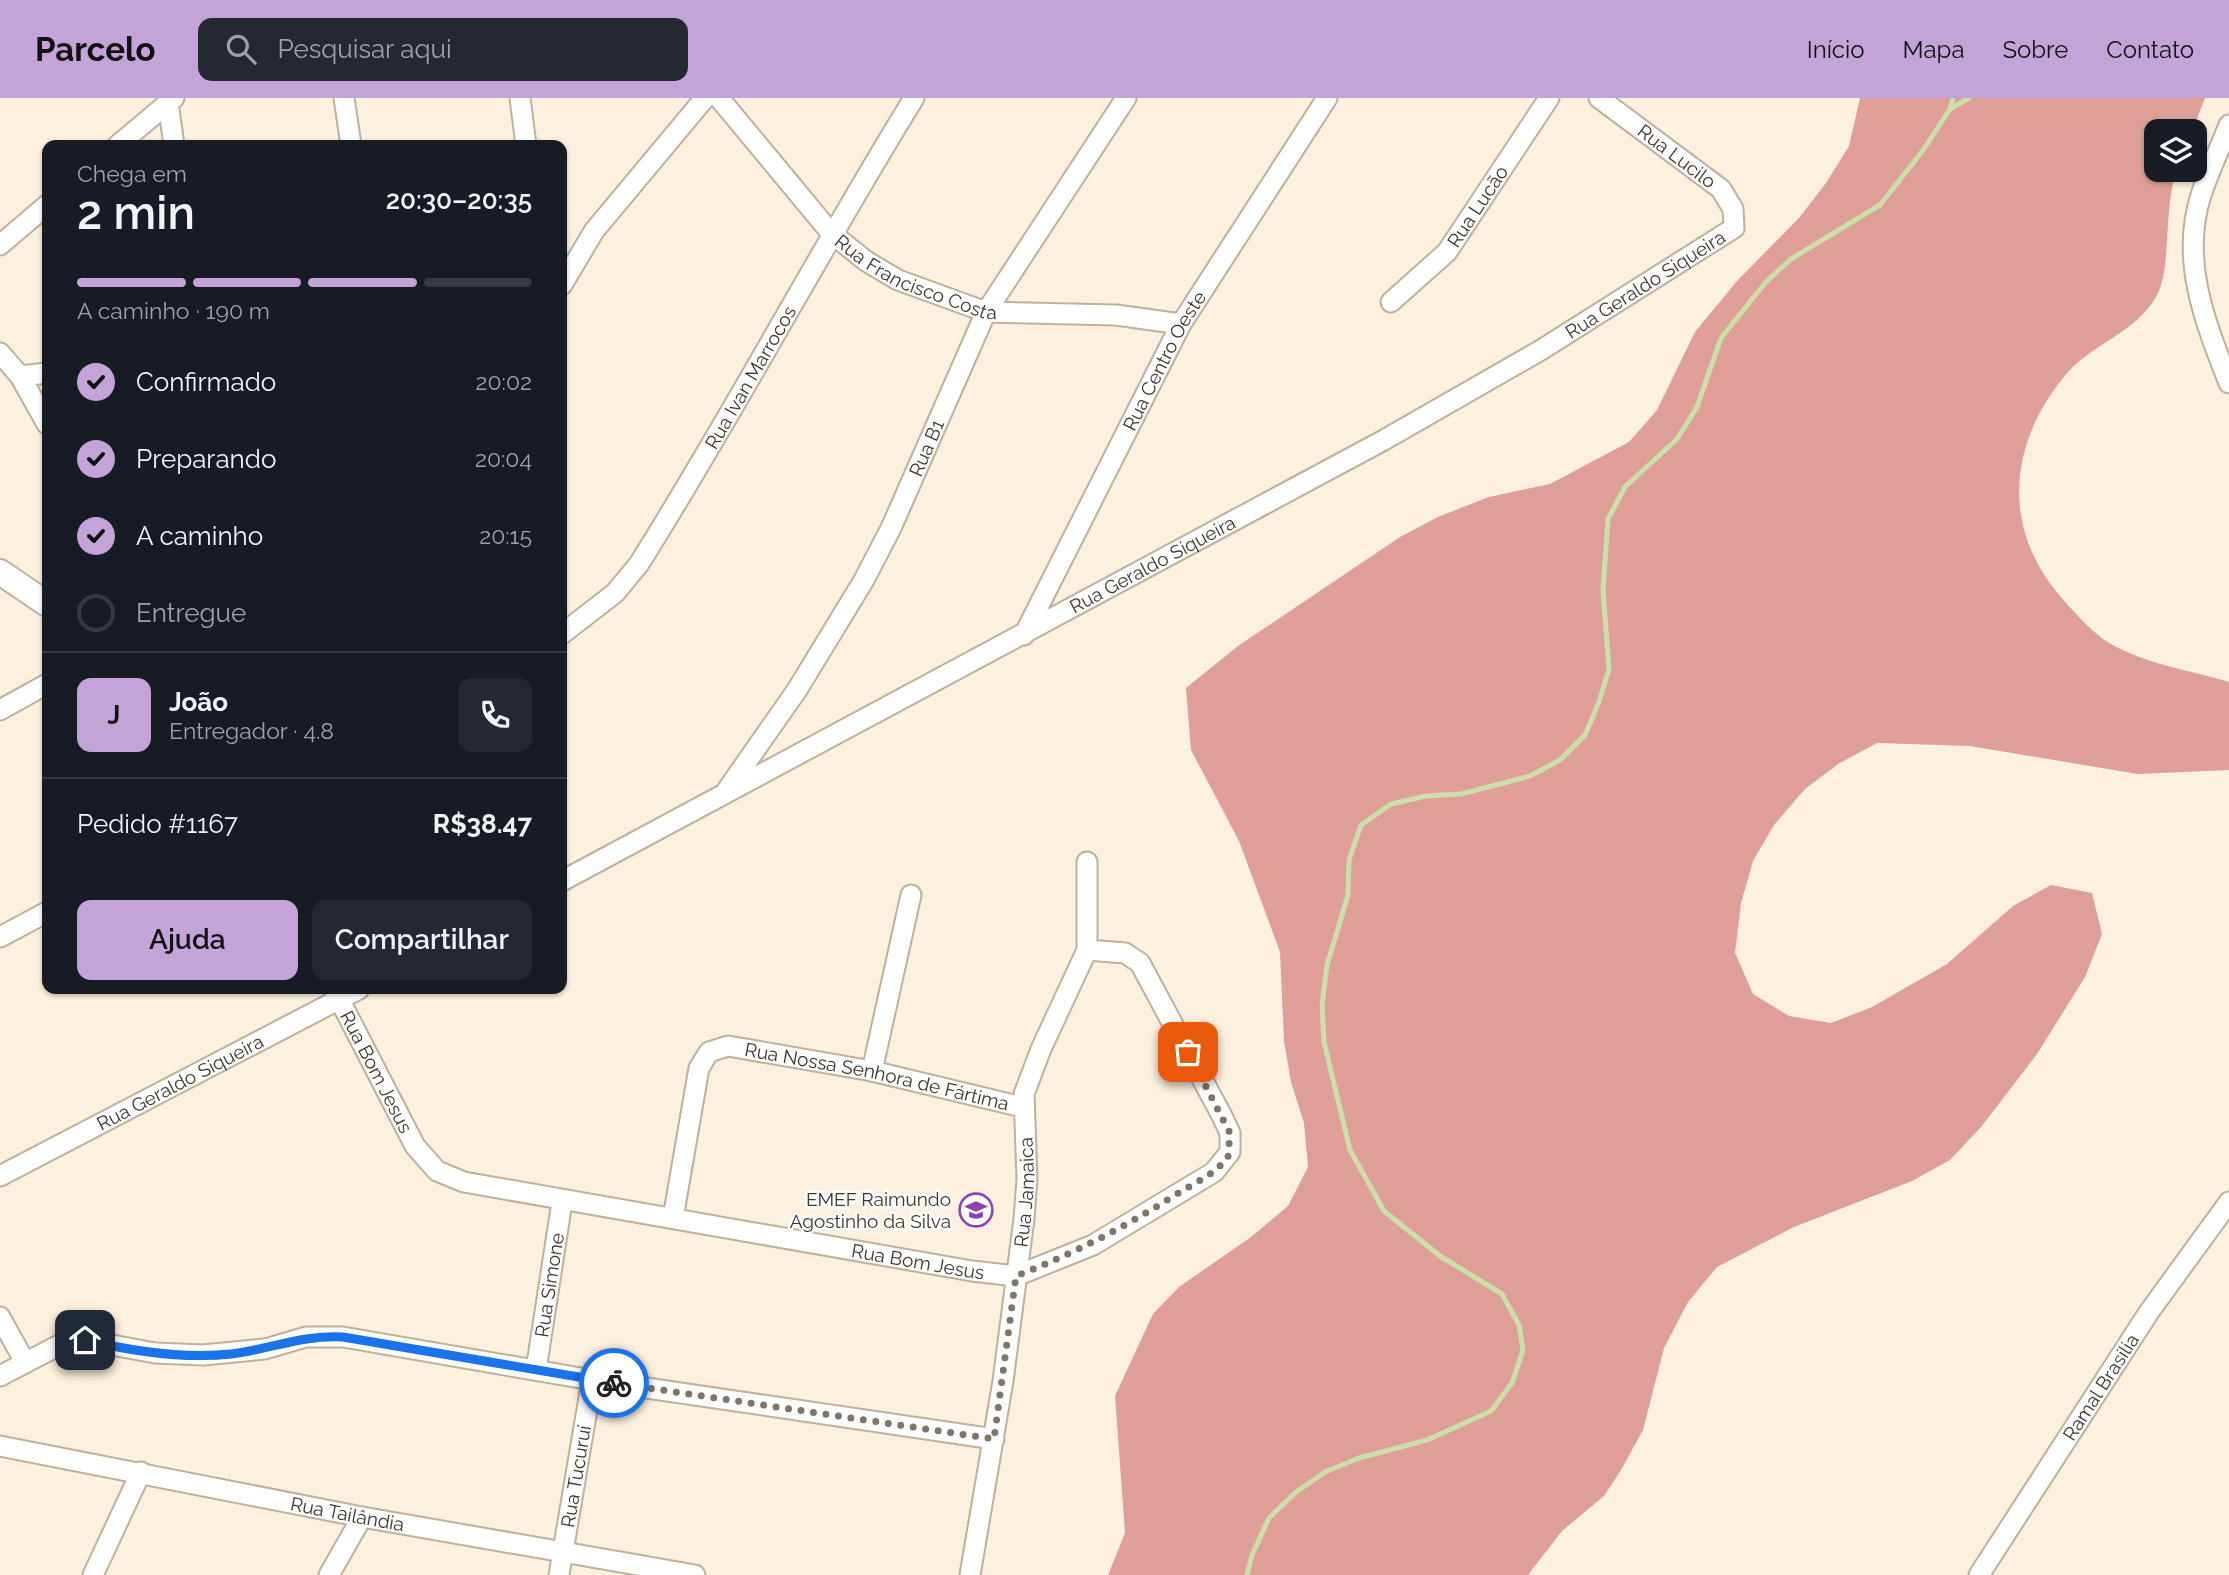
<!DOCTYPE html>
<html lang="pt">
<meta charset="utf-8">
<style>
body{margin:0;font-family:Raleway,sans-serif;background:#242831;color:#f1f3f6;height:100vh;display:flex;flex-direction:column;font-size:26px;white-space:nowrap}
*{box-sizing:border-box;margin:0}
p{font-size:23px;color:#9ea1a6}
.icon{flex:none;width:38px;height:38px;fill:none;stroke:currentColor;stroke-width:2;stroke-linecap:round;stroke-linejoin:round}
.map{position:relative;flex:1;overflow:hidden}
.details{position:absolute;left:42px;top:42px;width:525px;height:854px;display:flex;flex-direction:column;background:#171b24;border-radius:14px;box-shadow:0 2px 5px #0004}
.details>*{flex:none}
.buttons{position:absolute;left:2144px;top:21px;display:grid;gap:14px}
.buttons a{display:grid;place-items:center;width:63px;height:63px;border-radius:14px;background:#171b24;box-shadow:0 2px 5px #0004;font-size:35px}
.pin{position:absolute;display:grid;place-items:center;width:60px;height:60px;color:#fff;margin:-30px;border-radius:14px;box-shadow:0 4px 10px #0006}
.courier{position:absolute;display:grid;place-items:center;width:70px;height:70px;margin:-35px;border:5px solid #1a73e8;border-radius:50%;background:#fff;color:#222;box-shadow:0 2px 9px #0007}
.head em{font-style:normal;font-weight:600}
.head div{display:flex;flex-direction:column-reverse}
.head{display:flex;align-items:center;justify-content:space-between;height:119px;padding:0 35px}
h1{font-size:46px;font-weight:600;line-height:52px}
.bar{display:grid;grid-template-columns:repeat(4,1fr);gap:10px 7px;align-content:center;height:84px;padding:0 35px}
.bar i{height:9px;border-radius:5px;background:#363941}
.bar .active{background:#c4a3d8}
.bar p{grid-column:span 4}
.line{display:flex;align-items:center;gap:18px;padding:0 35px;border-top:2px solid #363941}
.line div{flex:1}
.round{display:grid;place-items:center;flex:none;width:74px;height:74px;border-radius:14px;background:#242831}
ol{padding:0 35px;list-style:none}
li{display:flex;align-items:center;gap:21px;height:77px}
li p{margin-inline-start:auto}
li .icon{padding:7px;border-radius:50%;background:#c4a3d8;color:#111;stroke-width:4}
li:last-child{color:#9ea1a6}
li i{width:38px;height:38px;border:4px solid #363941;border-radius:50%}
.action{display:flex;gap:14px;margin-top:auto;padding:14px 35px}
.action a{flex:1;height:80px;border-radius:14px;background:#c4a3d8;color:#111;font-size:28px;font-weight:600;line-height:80px;text-align:center}
.action a+a{background:#242831;color:#f1f3f6}
header{display:flex;align-items:center;gap:42px;box-sizing:border-box;height:98px;padding:0 35px;background:#c4a3d8;color:#111}
header strong{font-size:33px}
nav{display:flex;gap:38px;margin-inline-start:auto;font-size:24px}
.search{width:490px;height:63px;background:#242831;display:flex;align-items:center;gap:18px;box-sizing:border-box;padding:0 24px;border-radius:14px;color:#9ea1a6;font-size:26px}
.map>svg:first-child{display:block}
.forest{fill:#df9f98}
.lines{fill:none;stroke-linecap:round;stroke-linejoin:round}
.stream{stroke:#cbe0a8;stroke-width:5}
.minor-casing{stroke:#c0b09b;stroke-width:23}
.tertiary-casing{stroke:#c0b09b;stroke-width:28}
.minor{stroke:#fff;stroke-width:19}
.tertiary{stroke:#fff;stroke-width:24}
.done{stroke:#7f766a;stroke-width:7;stroke-dasharray:0 12.6}
.route{stroke:#1a73e8;stroke-width:9}
.labels{text-anchor:middle;dominant-baseline:central;stroke-width:5;stroke-linejoin:round;paint-order:stroke}
.street-label{font-size:19px;fill:#3b352c;stroke:#fff}
.poi-label{font-size:19px;fill:#3b352c;stroke:#fff;text-anchor:end}
</style>
<header>
<strong>Parcelo</strong>
<div class="search"><svg class="icon" aria-label="search" viewBox="0 0 24 24"><circle cx="10" cy="10" r="6"/><path d="M15 15l6 6"/></svg>Pesquisar aqui</div>
<nav><a>Início</a><a>Mapa</a><a>Sobre</a><a>Contato</a></nav>
</header>
<div class="map">
<svg width="2229" height="1477" viewBox="0 0 2229 1477">
<rect width="100%" height="100%" fill="#fdf0de"/>
<path class="forest" d="M1860,0H2205L2192,33H2156V72H2177C2163,108 2172,169 2157,197C2136,236 2089,246 2063,280C2005,352 2003,437 2066,505C2078,518 2093,535 2109,545C2145,566 2189,572 2229,584V672L2138,676L1970,648L1877,645L1838,666L1805,691L1774,727L1753,763L1741,805L1735,855L1753,896L1789,918L1831,925L1872,909L1947,866L2013,808L2051,787L2092,795L2102,836L2085,879L2037,956L1981,1029L1950,1062L1912,1083L1794,1129L1717,1169L1688,1204L1664,1250L1643,1332L1621,1372L1604,1398L1562,1433L1528,1477H1108L1125,1435L1115,1298L1153,1216L1179,1189L1251,1139L1288,1108L1308,1069L1304,1025L1291,984L1284,943L1280,854L1239,743L1191,652L1186,590L1238,548L1400,439L1438,419L1489,399L1550,386L1629,344L1657,312L1695,234L1737,183L1799,120L1826,85L1849,48Z"/>
<g class="lines">
<g class="stream">
<polyline points="1950,11 1969,0"/>
<polyline points="1247,1477 1252,1457 1269,1420 1296,1394 1325,1374 1359,1360 1427,1342 1491,1313 1512,1285 1523,1252 1519,1227 1502,1196 1440,1158 1384,1113 1350,1052 1324,944 1322,907 1327,867 1348,797 1349,762 1361,727 1391,706 1426,698 1461,696 1530,678 1560,662 1585,637 1599,604 1609,571 1603,492 1608,421 1625,389 1677,341 1697,309 1721,240 1766,184 1791,161 1880,107 1924,51 1950,11 1953,0"/>
</g>
<defs>
<g id="minor">
<polyline points="344,0 351,47"/>
<polyline points="520,0 526,47"/>
<path id="s1" d="M719,0L831,135L866,163L898,182L986,214L1116,217L1181,226"/>
<polyline points="168,5 174,47"/>
<path d="M2229,27C2220,50 2209,73 2201,97C2180,162 2205,224 2229,285"/>
<polyline points="118,47 174,0"/>
<polyline points="0,147 47,107"/>
<polyline points="562,187 594,133 705,0"/>
<path id="s2" d="M1391,204L1447,154L1549,0"/>
<polyline points="0,255 20,278 47,326"/>
<polyline points="20,278 47,275"/>
<path id="s3" d="M562,536L615,495L639,466C735,313 819,154 914,0"/>
<path id="s4" d="M1024,537L1181,226L1327,0"/>
<polyline points="0,612 47,586"/>
<path id="s5" d="M727,692L797,592L864,482L891,430L986,214L1126,0"/>
<path id="s6" d="M562,783L1384,342L1541,252L1734,130L1733,111L1721,91L1599,0"/>
<polyline points="0,839 47,814"/>
<path id="s7" d="M334,891L415,1048L437,1073L464,1084L972,1173L1016,1178L1093,1147L1214,1074L1230,1054V1035L1222,1018L1140,865L1125,855L1087,852"/>
<polyline points="872,973 911,797"/>
<path id="s8" d="M0,1078L359,891"/>
<path id="s9" d="M673,1120L699,970L709,954L728,948L872,973L1022,1009"/>
<polyline points="0,1219 25,1264"/>
<path id="s10" d="M536,1272L562,1104"/>
<polyline points="0,1278 67,1243 85,1242 155,1255 203,1257 265,1251 306,1239 343,1239 592,1282 994,1341"/>
<path id="s11" d="M0,1348L362,1419L695,1477"/>
<polyline points="93,1477 141,1374"/>
<polyline points="329,1477 362,1419"/>
<path id="s12" d="M559,1477L592,1282"/>
<path id="s13" d="M970,1477L1003,1283L1024,1121L1027,1081L1024,996L1041,951L1087,852V764"/>
<path id="s14" d="M1979,1477L2149,1214L2229,1104"/>
</g>
<polyline id="tertiary" points="0,474 47,506"/>
</defs>
<use href="#minor" class="minor-casing"/>
<use href="#tertiary" class="tertiary-casing"/>
<use href="#minor" class="minor"/>
<use href="#tertiary" class="tertiary"/>
</g>
<g class="lines">
<path class="done" d="M614,1285L994,1341L1016,1178C1075,1155 1127,1128 1180,1094C1197,1084 1216,1075 1228,1059L1230,1035L1188,954"/>
<path class="route" d="M85,1242C131,1253 183,1261 231,1256C272,1251 300,1237 343,1239L614,1285"/>
</g>
<defs>
<symbol id="school-ring" viewBox="-11 -11 22 22"><circle r="9.5" fill="#fff" stroke="#8c42b4" stroke-width="1.5"/><path d="M0-5L7-2L0 1L-7-2ZM-4 1L0 2.5L4 1V4Q0 6-4 4Z" fill="#8c42b4"/></symbol>
</defs>
<g fill-rule="evenodd">
<use href="#school-ring" x="957" y="1093" width="38" height="38"/>
</g>
<g class="labels">
<g class="street-label">
<text transform="translate(1677 58) rotate(37)">Rua Lucilo</text>
<text stroke="none"><textPath href="#s2" startOffset="130">Rua Lucão</textPath></text>
<text stroke="none"><textPath href="#s1" startOffset="273">Rua Francisco Costa</textPath></text>
<text stroke="none"><textPath href="#s6" startOffset="1237">Rua Geraldo Siqueira</textPath></text>
<text stroke="none"><textPath href="#s4" startOffset="308">Rua Centro Oeste</textPath></text>
<text stroke="none"><textPath href="#s3" startOffset="322">Rua Ivan Marrocos</textPath></text>
<text stroke="none"><textPath href="#s5" startOffset="397">Rua B1</textPath></text>
<text stroke="none"><textPath href="#s6" startOffset="670">Rua Geraldo Siqueira</textPath></text>
<text stroke="none"><textPath href="#s7" startOffset="93">Rua Bom Jesus</textPath></text>
<text stroke="none"><textPath href="#s9" startOffset="343">Rua Nossa Senhora de Fártima</textPath></text>
<text stroke="none"><textPath href="#s8" startOffset="203">Rua Geraldo Siqueira</textPath></text>
<text stroke="none"><textPath href="#s13" startOffset="387">Rua Jamaica</textPath></text>
<text stroke="none"><textPath href="#s7" startOffset="700">Rua Bom Jesus</textPath></text>
<text stroke="none"><textPath href="#s10" startOffset="86">Rua Simone</textPath></text>
<text stroke="none"><textPath href="#s14" startOffset="224">Ramal Brasília</textPath></text>
<text stroke="none"><textPath href="#s12" startOffset="100">Rua Tucuruí</textPath></text>
<text stroke="none"><textPath href="#s11" startOffset="354">Rua Tailândia</textPath></text>
</g>
<g class="poi-label">
<text x="951" y="1101">EMEF Raimundo<tspan x="951" dy="22">Agostinho da Silva</tspan></text>
</g>
</g>
</svg>
<div class="buttons">
<a><svg class="icon" aria-label="layers" viewBox="0 0 24 24"><path d="M12 4l9 5-9 5-9-5zM3 14l9 5 9-5"/></svg></a>
</div>
<div class="pin" style="left:1188px;top:954px;background:#ea580c"><svg class="icon" aria-label="bag" viewBox="0 0 24 24"><path d="M5 8h14l-1 12H6zM9 8a3 3 0 0 1 6 0"/></svg></div>
<div class="pin" style="left:85px;top:1242px;background:#1f2937"><svg class="icon" aria-label="home" viewBox="0 0 24 24"><path d="M3 11l9-7 9 7M6 9v11h12V9"/></svg></div>
<div class="courier" style="left:614px;top:1285px"><svg class="icon" aria-label="bike" viewBox="0 0 24 24"><circle cx="6" cy="16" r="4"/><circle cx="18" cy="16" r="4"/><path d="M6 16l4-8h5l3 8M10 8l3 8H6M13 5h3"/></svg></div>
<section class="details">
<div class="head"><div><h1>2 min</h1><p>Chega em</p></div><em>20:30–20:35</em></div>
<div class="bar"><i class="active"></i><i class="active"></i><i class="active"></i><i></i><p>A caminho · 190 m</p></div>
<ol>
<li><svg class="icon" aria-label="check" viewBox="0 0 24 24"><path d="M5 12l5 5 9-10"/></svg>Confirmado<p>20:02</p></li>
<li><svg class="icon" aria-label="check" viewBox="0 0 24 24"><path d="M5 12l5 5 9-10"/></svg>Preparando<p>20:04</p></li>
<li><svg class="icon" aria-label="check" viewBox="0 0 24 24"><path d="M5 12l5 5 9-10"/></svg>A caminho<p>20:15</p></li>
<li><i></i>Entregue</li>
</ol>
<div class="line" style="height:126px"><b class="round" style="background:#c4a3d8;color:#111">J</b><div><b>João</b><p>Entregador · 4.8</p></div><a class="round"><svg class="icon" aria-label="phone" viewBox="0 0 24 24"><path d="M5 4h4l2 5-3 2q2 4 5 5l2-3 5 2v4C11 20 4 13 5 4z"/></svg></a></div>
<div class="line" style="height:91px"><div>Pedido #1167</div><b>R$38.47</b></div>
<div class="action"><a>Ajuda</a><a>Compartilhar</a></div>
</section>
</div>
